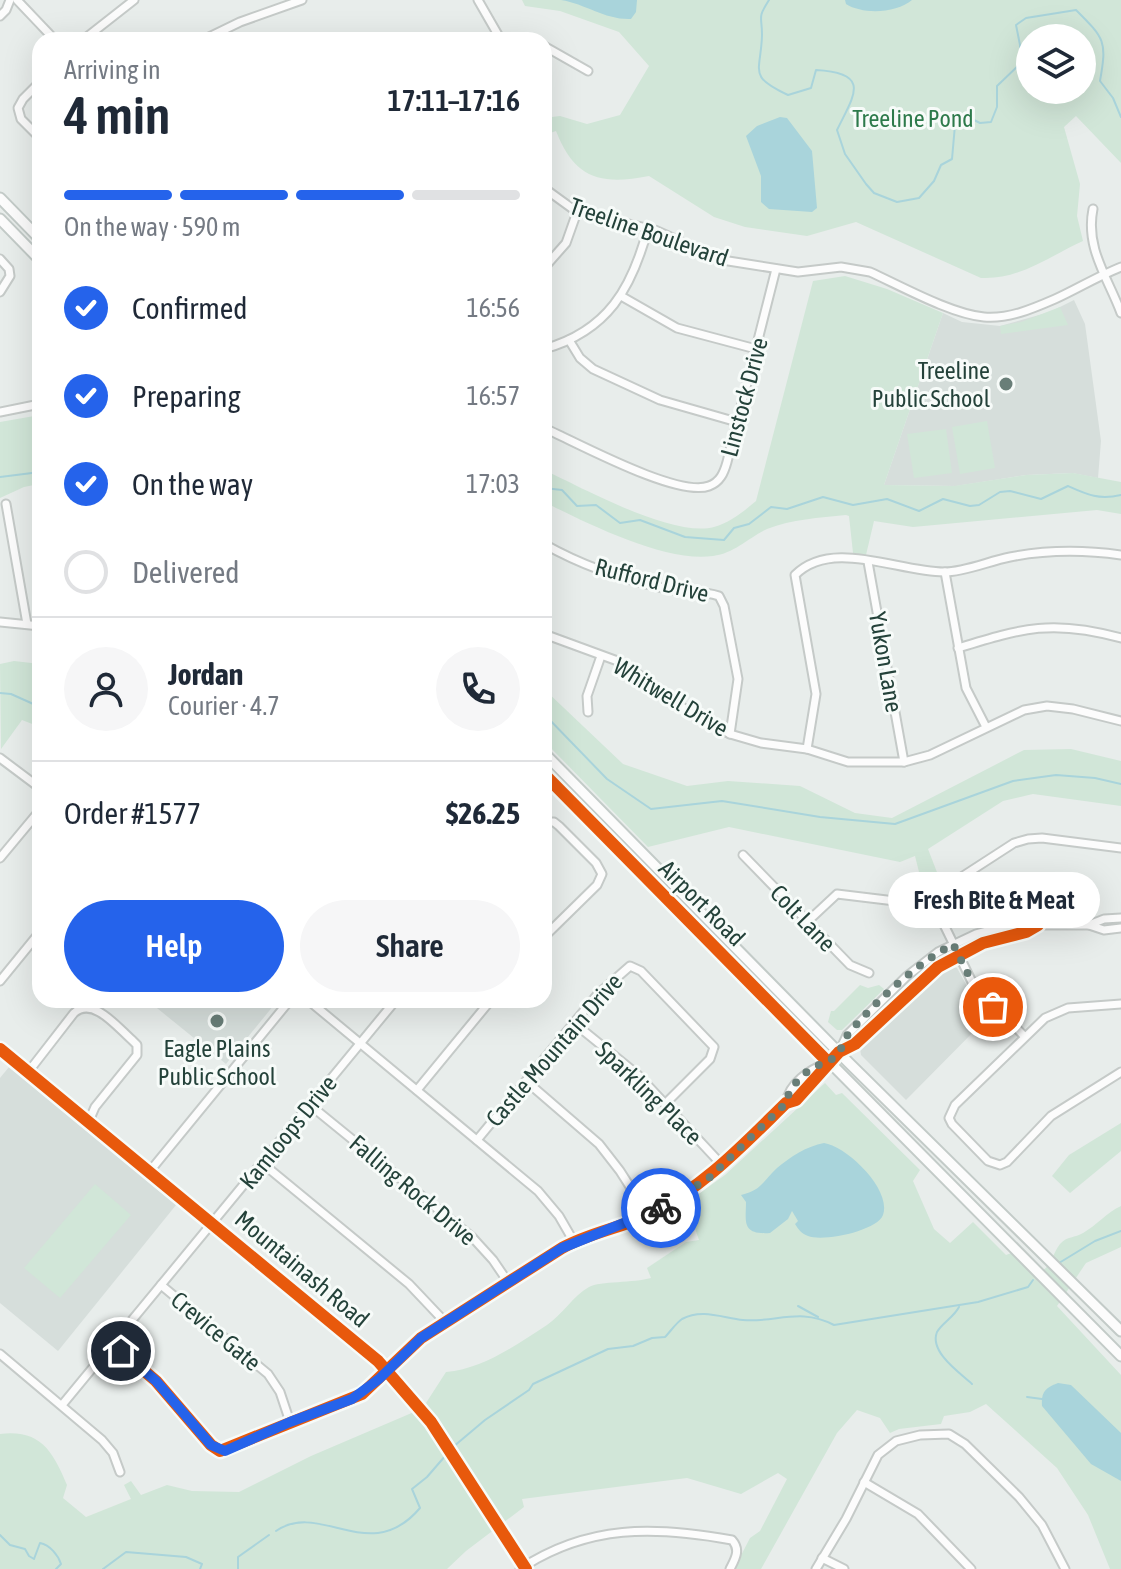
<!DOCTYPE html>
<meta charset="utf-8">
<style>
body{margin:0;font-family:"Asap Condensed",sans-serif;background:#f6f6f7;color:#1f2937;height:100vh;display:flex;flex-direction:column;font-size:30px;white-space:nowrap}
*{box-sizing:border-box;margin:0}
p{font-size:26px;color:#747a83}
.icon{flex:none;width:44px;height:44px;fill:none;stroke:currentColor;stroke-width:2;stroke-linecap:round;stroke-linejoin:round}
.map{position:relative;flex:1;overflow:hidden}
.sheet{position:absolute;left:32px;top:32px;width:520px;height:976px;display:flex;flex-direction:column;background:#fff;border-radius:24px;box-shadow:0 8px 32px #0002}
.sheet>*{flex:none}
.tools{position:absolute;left:1016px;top:24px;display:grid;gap:16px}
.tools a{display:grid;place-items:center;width:80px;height:80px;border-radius:50%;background:#fff;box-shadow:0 8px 32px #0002;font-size:40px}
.pin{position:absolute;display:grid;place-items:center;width:68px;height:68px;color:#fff;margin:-34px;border:4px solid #fff;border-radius:50%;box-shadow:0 2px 8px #0007}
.courier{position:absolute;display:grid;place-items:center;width:80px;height:80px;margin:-40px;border:6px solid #2563eb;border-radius:50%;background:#fff;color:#222;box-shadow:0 2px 10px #0007}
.bubble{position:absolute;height:56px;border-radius:28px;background:#fff;box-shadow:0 8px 32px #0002;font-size:26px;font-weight:600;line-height:56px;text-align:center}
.summary em{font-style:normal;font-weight:600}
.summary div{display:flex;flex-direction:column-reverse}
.summary{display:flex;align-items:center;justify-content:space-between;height:136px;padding:0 32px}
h1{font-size:52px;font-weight:600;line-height:60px}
.bar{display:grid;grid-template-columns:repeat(4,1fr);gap:12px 8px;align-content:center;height:96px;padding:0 32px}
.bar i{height:10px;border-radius:6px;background:#e0e1e3}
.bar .current{background:#2563eb}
.bar p{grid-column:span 4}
.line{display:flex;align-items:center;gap:20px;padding:0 32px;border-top:2px solid #e0e1e3}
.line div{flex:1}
.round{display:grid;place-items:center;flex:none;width:84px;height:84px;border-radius:42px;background:#f6f6f7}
ol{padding:0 32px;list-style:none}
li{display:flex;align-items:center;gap:24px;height:88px}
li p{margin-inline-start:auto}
li .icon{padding:8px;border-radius:50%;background:#2563eb;color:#fff;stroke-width:4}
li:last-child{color:#747a83}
li i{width:44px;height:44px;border:4px solid #e0e1e3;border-radius:50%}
.button{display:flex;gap:16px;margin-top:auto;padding:16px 32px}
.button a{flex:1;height:92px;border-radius:48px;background:#2563eb;color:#fff;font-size:32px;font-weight:600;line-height:92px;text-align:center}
.button a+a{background:#f6f6f7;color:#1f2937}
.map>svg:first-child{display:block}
.built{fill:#d6dedb}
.green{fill:#d1e6d8;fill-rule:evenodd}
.water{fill:#a9d4db}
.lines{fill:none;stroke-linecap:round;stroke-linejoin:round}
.stream{stroke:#a9d4db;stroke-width:2}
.street-casing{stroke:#c5cac8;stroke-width:11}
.secondary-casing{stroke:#c3cbc8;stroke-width:13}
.street{stroke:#fcfcfc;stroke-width:7}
.secondary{stroke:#fcfcfc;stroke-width:9}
.cycleway-casing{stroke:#f7fbf9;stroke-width:17}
.cycleway{stroke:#e8590c;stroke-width:12}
.done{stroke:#697e78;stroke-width:8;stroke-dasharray:0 14.4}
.route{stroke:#2563eb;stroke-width:10}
.poi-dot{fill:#697e78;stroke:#f7fbf9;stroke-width:3}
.labels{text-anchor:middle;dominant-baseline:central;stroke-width:6;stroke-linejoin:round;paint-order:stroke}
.park-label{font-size:24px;fill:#2d7a4b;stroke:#f7fbf9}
.street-label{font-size:24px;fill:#24423a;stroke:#f7fbf9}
.poi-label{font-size:24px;fill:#24423a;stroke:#f7fbf9;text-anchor:end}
</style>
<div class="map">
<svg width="1121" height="1569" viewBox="0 0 1121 1569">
<rect width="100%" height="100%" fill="#e8edeb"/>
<g class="built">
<polygon points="1074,300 1085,324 1101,441 1098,478 1072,473 1026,475 956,486 884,485 943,313 962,322 1000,326 1050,312"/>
<polygon points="951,966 957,968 972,995 991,1014 906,1100 861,1055 860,1048 922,986"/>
<polygon points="147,1000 278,1000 226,1064"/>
<polygon points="9,1067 176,1205 58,1351 0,1303 0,1078"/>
</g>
<g class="green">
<path d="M522,0H1121V163L1076,116L1064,127L1080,184L1077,216L1083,241C1048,257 1019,280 981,278L856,222L807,236L745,227L714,217L649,176C602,185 575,180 556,131L544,135V118L560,116L587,124L620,115L649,66L619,32L560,11L525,6ZM1030,38H1082V90H1030Z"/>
<path d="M845,276L887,289L943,313L884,485L954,486L1026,475L1073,473L1121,482V514L1097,510L913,527L874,521L866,555L853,553L849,516L846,515C819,518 792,519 767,529C748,538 735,553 713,556C665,563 587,523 544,502V470C583,488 673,538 714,527C731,522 743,512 756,501L813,281Z"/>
<polygon points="1060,307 1068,325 1001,334 1000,326 1021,322"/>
<polygon points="40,415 40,490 39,484 24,487 0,498 0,422"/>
<polygon points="987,421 995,468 960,474 952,427"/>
<polygon points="946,429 952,473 914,478 907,434"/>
<polygon points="14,661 40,664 40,727 22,720 1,749 0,664"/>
<polygon points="544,689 623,764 687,786 728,781 800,786 855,813 892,818 1024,750 1071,749 1121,761 1121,806 1033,794 1003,801 928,849 940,880 923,888 915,856 900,862 729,827 648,847 544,741"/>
<polygon points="860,985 868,988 879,985 884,989 842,1030 837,1030 828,1022 831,1011 834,1011"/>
<path d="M825,1083L836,1095L842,1093L920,1170L913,1181L934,1229L950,1243L973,1222L1006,1255L1014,1252L1042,1271C1053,1264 1052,1254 1060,1244C1067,1236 1075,1238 1083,1233C1097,1225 1106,1213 1121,1206V1247L1086,1263L1057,1306L1121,1375V1569H1110L1088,1515L1057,1468L986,1404L970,1412L944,1416L941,1424L899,1429L890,1433L880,1418L857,1410L837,1433L761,1569H734L750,1538L760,1531L787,1479L778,1473L741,1494L687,1478L522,1499L524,1507L466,1551L447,1569H0V1434C41,1429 53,1452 67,1485L63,1498L86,1517L131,1499L124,1485L131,1481L141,1495L167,1485L192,1491L239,1492L311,1456L428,1406L426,1403L446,1372C483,1369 516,1345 547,1325C562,1315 573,1296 589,1287C600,1281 634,1283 651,1278L647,1268L686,1242L699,1240L686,1203L725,1175Z"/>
<polygon points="1121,1123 1121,1151 1070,1193 1052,1176 1069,1155"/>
<polygon points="95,1184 131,1215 60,1298 24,1268"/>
</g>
<g class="water">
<path d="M561,0H637L636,12L631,19C605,20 586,4 561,0Z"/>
<path d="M845,0H912C897,13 863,15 846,4Z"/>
<polygon points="780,117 787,118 812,151 817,208 812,212 769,209 761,202 761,176 746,136 757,126"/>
<path d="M824,1143C846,1146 892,1189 883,1215C877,1231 823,1242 808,1236C802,1234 798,1229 795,1224L798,1221L792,1211L788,1219L770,1233C741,1235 746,1221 746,1202L741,1195C762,1190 762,1182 777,1168C790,1157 807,1146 824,1143Z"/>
<path d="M1058,1383L1071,1385L1121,1433V1481L1091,1464L1042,1406C1041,1392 1045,1388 1058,1383Z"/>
</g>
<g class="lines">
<g class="stream">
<path d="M769,0C757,19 762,15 762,35C761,72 747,76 788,95L811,88L816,70C872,73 854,95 837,130L845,154L866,184L874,193L897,202L919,198L934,181L941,165L952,159L955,125L970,118L980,123L991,122L997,107V86L1020,64V45L1016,25L1026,18L1076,10C1105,39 1107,41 1100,81L1113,98L1121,117"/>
<polyline points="0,477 40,472"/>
<path d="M544,488L562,490L577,506L596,505L620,523L640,520L685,537L724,540L734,528L749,524L771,507L787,509L823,497L853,505L887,499L919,511L943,499L970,506L979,505L1000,492L1010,491L1041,499L1068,486C1088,495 1099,500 1121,495"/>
<polyline points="0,693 11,694 40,707"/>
<polyline points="544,714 607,779 651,809 722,801 820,817 895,824 1013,781 1056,775 1095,778 1121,784"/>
<polyline points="1059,1263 1095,1241 1121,1231"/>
<polyline points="798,1306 818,1317"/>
<path d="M959,1307C954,1317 942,1323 937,1332C929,1352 960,1373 972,1384"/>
<polyline points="1027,1397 1042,1399"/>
<path d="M453,1447L485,1420L529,1390L533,1384L608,1349L633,1346L652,1338L665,1337C670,1332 676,1323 682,1319C702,1308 723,1318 743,1320C776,1323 800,1307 834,1325L978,1302L1028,1287L1033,1280"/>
<path d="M276,1531C321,1500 370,1567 420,1508L412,1489L427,1477L446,1455"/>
<path d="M0,1535L10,1545L25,1549L29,1556L34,1559L40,1543C50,1545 58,1555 61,1564L56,1569"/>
<polyline points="103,1569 126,1552 186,1557 202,1564 200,1569"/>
<polyline points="238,1569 238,1557 269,1535"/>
</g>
<defs>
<g id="street">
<polyline points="17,0 55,40"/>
<polyline points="478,0 501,40"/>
<polyline points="0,16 6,10 10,0"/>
<polyline points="83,40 134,0"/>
<polyline points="203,40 240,22 302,0"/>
<polyline points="544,46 588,71"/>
<polyline points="40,82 23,99 18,108 21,119 40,138"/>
<path d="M544,188L577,212L655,230L722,260L798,272L841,267L870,272C901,286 951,314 984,317C1009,319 1032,309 1055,299C1077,289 1098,276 1121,267"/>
<path d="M1093,209C1085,248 1108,278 1121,313"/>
<polyline points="0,259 9,269 10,276 0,292"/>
<polyline points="544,268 566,243 577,212"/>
<polyline points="621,296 677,328 756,349"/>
<polyline points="569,340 580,358 593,369 660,400 737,422"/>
<path d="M544,349C608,331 632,288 648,228"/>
<polyline points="0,412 40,404"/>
<path d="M544,428C576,442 678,498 709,486C720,482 724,473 727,462L776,269"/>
<polyline points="6,504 27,624"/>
<path d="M544,544C581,565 621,579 663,588C681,592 702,590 719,596L724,606L738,679L730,734"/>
<polyline points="868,562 904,762"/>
<polyline points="945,572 966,688 986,727"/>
<polyline points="0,622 40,626"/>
<polyline points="544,634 623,663 693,715 730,734 761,743 807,749 848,762 904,762 930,755 1024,710 1047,706 1073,709 1121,721"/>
<path d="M958,648C1023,628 1053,619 1121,638"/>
<polyline points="588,712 587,696 601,656"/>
<path d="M807,749L816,694L795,575C832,538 898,572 944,572C965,572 989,561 1010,557C1046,550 1085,550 1121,555"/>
<polyline points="0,758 40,788"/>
<polyline points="544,822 554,822 559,826 596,863 602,874 597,885 544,937"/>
<polyline points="743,855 850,965 869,973"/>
<polyline points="0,858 40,810"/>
<polyline points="929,894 972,982 1024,1036"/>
<polyline points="807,922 837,894 895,901 920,898 960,878 1014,843 1028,839 1042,838 1121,848"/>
<polyline points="1089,925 1104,919 1121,918"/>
<polyline points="0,981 40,932"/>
<polyline points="308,1000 538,1191 559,1216 574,1242"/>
<polyline points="1121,1004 1068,1008 1045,1018 955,1105 949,1118 952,1124 988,1161 1000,1165 1007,1162 1051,1116 1121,1072"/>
<polyline points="574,1023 638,1075 722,1165"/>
<polyline points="840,1050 847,1035 907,976 938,952 976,934 1024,921 1038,925 1089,925 1104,930 1121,928"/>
<path d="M29,1071L74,1013C93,996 117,1027 132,1040L137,1045V1055L95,1107L89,1121"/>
<polyline points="526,1081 599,1144 620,1171 648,1215"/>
<polyline points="417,1090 491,1000"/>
<path d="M786,1103C789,1083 809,1070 827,1063"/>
<polyline points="310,1105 472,1237 493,1260 508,1282"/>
<polyline points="477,1140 597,995 630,966 641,971 714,1047 710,1059 665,1104"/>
<polyline points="262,1163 409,1284 445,1322"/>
<polyline points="150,1171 290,1000"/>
<polyline points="161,1285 268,1374 280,1392 290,1422"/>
<path d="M113,1344L156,1381L211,1445L220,1451L362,1394L421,1338L562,1248C589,1233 620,1228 648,1215C703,1188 743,1145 786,1103L796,1100L839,1052L855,1044L938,967L983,943L1026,932L1038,925"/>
<polyline points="0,1354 102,1440 113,1453 120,1472"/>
<polyline points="62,1405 396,1000"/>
<polyline points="864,1482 918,1514 971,1569"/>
<polyline points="822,1558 844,1569"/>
<path d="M520,1569C588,1524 655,1526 732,1540C741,1550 735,1559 730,1569"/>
<polyline points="816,1569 846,1519 878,1455 896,1441 920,1435 949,1434 965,1444 1019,1497 1042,1525 1065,1569"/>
</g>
<g id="secondary">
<polyline points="0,198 40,239"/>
<polyline points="0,219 40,260"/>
<polyline points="544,753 849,1063 1121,1331"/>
<polyline points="544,774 1121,1356"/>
<polyline points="0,1049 378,1361 431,1422 526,1569"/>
</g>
</defs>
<use href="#street" class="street-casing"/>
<use href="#secondary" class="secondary-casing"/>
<use href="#street" class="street"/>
<use href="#secondary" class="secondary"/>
<defs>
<g id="cycleway">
<polyline points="544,774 829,1063"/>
<polyline points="0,1049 378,1361 431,1422 526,1569"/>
<path d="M113,1344L156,1381L211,1445L220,1451L362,1394L421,1338L562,1248C589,1233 620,1228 648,1215C703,1188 743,1145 786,1103L796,1100L839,1052L855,1044L938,967L983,943L1026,932L1038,925"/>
</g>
</defs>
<use href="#cycleway" class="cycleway-casing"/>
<use href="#cycleway" class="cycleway"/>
</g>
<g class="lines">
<path class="done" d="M661,1208L710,1177L786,1103C788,1090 799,1077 811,1069C820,1063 829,1064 837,1054C843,1048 844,1039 849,1033C878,999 914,966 953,944L972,982L993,1007"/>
<polyline class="route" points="121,1351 156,1381 211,1445 225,1451 290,1422 352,1399 379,1379 421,1338 562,1248 661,1208"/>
</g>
<g class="poi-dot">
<circle cx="1006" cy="384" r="8"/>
<circle cx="217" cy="1021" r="8"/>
</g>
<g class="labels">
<g class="park-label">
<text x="913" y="118">Treeline Pond</text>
</g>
<g class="street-label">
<text transform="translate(649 232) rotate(19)">Treeline Boulevard</text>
<text transform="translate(744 397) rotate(-75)">Linstock Drive</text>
<text transform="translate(652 580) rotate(14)">Rufford Drive</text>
<text transform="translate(886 662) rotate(80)">Yukon Lane</text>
<text transform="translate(671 697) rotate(31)">Whitwell Drive</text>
<text transform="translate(702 903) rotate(45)">Airport Road</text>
<text transform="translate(803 918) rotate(46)">Colt Lane</text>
<text transform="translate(554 1050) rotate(-49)">Castle Mountain Drive</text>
<text transform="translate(649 1093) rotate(44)">Sparkling Place</text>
<text transform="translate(288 1132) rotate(-51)">Kamloops Drive</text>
<text transform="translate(413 1190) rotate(40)">Falling Rock Drive</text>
<text transform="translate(302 1269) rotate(40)">Mountainash Road</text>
<text transform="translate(216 1331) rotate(40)">Crevice Gate</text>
</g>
<g class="poi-label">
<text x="990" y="370">Treeline<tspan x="990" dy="28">Public School</tspan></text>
<text x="217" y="1048" text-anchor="middle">Eagle Plains<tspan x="217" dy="28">Public School</tspan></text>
</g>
</g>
</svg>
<div class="tools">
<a><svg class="icon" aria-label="layers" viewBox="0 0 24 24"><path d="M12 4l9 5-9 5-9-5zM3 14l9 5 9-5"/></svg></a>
</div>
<div class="pin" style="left:993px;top:1007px;background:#ea580c"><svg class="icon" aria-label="bag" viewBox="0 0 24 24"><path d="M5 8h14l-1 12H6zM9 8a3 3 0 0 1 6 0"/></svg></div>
<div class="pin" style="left:121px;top:1351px;background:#1f2937"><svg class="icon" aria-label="home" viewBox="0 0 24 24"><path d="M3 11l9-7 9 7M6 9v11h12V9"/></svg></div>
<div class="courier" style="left:661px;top:1208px"><svg class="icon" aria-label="bike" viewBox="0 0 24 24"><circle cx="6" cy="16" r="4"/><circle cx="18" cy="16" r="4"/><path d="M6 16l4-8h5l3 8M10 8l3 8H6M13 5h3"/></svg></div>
<div class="bubble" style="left:888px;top:872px;width:212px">Fresh Bite &amp; Meat</div>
<section class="sheet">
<div class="summary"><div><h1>4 min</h1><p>Arriving in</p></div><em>17:11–17:16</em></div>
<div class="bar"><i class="current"></i><i class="current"></i><i class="current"></i><i></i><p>On the way · 590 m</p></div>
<ol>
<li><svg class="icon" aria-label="check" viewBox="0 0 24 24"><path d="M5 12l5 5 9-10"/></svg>Confirmed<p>16:56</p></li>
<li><svg class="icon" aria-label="check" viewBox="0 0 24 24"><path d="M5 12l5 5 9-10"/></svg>Preparing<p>16:57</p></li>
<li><svg class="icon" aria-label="check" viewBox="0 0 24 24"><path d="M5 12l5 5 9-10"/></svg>On the way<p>17:03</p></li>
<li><i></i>Delivered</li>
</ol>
<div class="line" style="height:144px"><a class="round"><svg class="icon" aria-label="person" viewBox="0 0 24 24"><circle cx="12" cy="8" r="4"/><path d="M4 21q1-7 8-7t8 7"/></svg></a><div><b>Jordan</b><p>Courier · 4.7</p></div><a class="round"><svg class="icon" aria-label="phone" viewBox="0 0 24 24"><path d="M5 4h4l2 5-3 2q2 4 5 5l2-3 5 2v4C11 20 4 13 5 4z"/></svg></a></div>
<div class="line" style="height:104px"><div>Order #1577</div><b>$26.25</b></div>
<div class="button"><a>Help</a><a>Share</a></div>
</section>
</div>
